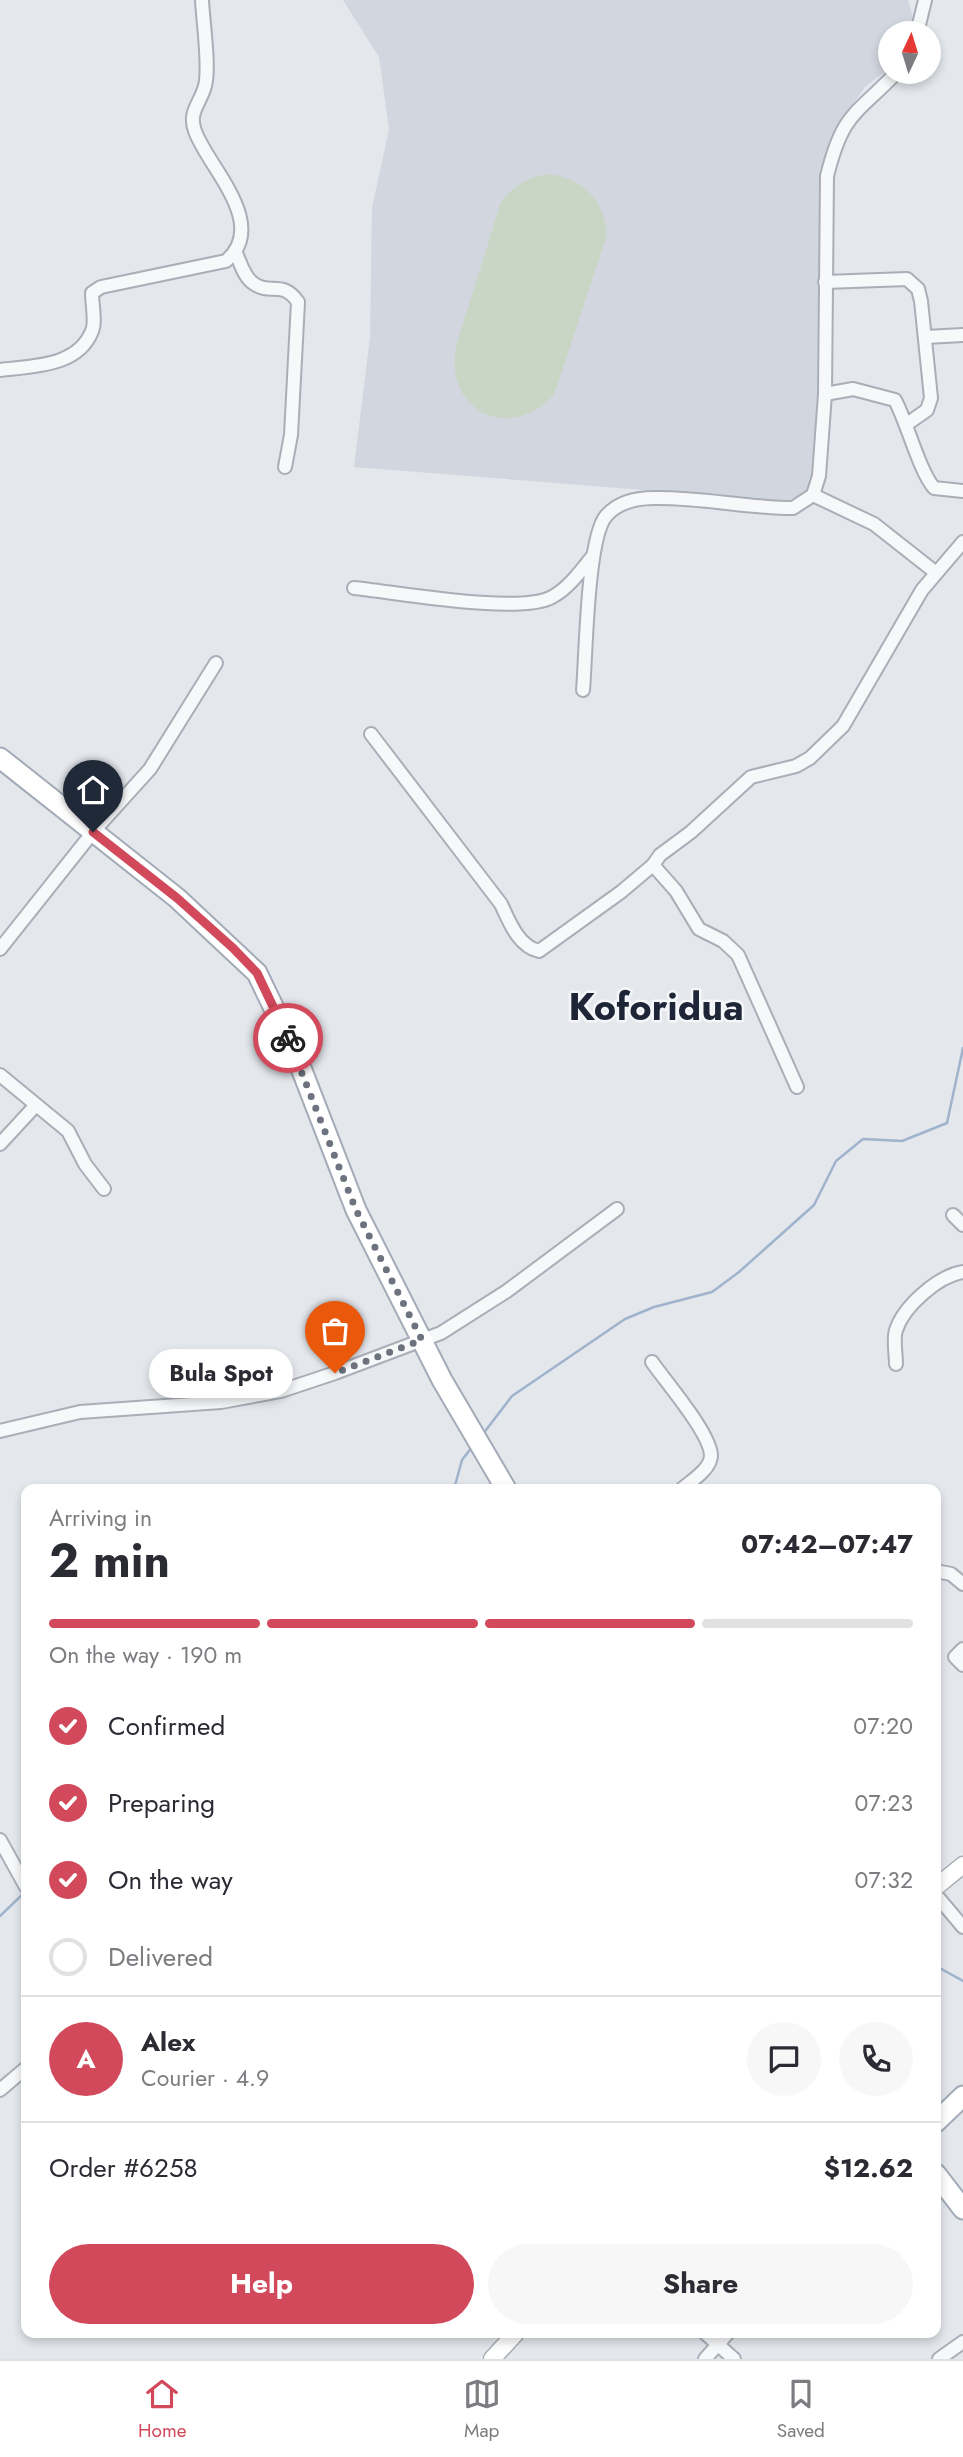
<!DOCTYPE html>
<meta charset="utf-8">
<style>
body{margin:0;font-family:Jost,sans-serif;background:#f7f7f7;color:#2b2b33;height:100vh;display:flex;flex-direction:column;font-size:26px;white-space:nowrap}
*{box-sizing:border-box;margin:0}
p{font-size:23px;color:#7c7c81}
.icon{flex:none;width:38px;height:38px;fill:none;stroke:currentColor;stroke-width:2;stroke-linecap:round;stroke-linejoin:round}
.map{position:relative;flex:1;overflow:hidden}
.drawer{position:absolute;left:21px;top:1484px;width:920px;height:854px;display:flex;flex-direction:column;background:#fff;border-radius:14px;box-shadow:0 4px 10px #0003}
.drawer>*{flex:none}
.needle{width:46px;rotate:4deg}
.buttons{position:absolute;left:878px;top:21px;display:grid;gap:14px}
.buttons a{display:grid;place-items:center;width:63px;height:63px;border-radius:50%;background:#fff;box-shadow:0 4px 10px #0003;font-size:35px}
.pin{position:absolute;display:grid;place-items:center;width:60px;height:60px;color:#fff;margin:-72px -30px;border-radius:50% 50% 50% 0;rotate:-45deg;box-shadow:0 0 7px #0007}
.pin .icon{rotate:45deg}
.courier{position:absolute;display:grid;place-items:center;width:70px;height:70px;margin:-35px;border:5px solid #d1495b;border-radius:50%;background:#fff;color:#222;box-shadow:0 2px 9px #0007}
.bubble{position:absolute;height:49px;border-radius:24px;background:#fff;box-shadow:0 4px 10px #0003;font-size:23px;font-weight:700;line-height:49px;text-align:center}
.head em{font-style:normal;font-weight:700}
.head div{display:flex;flex-direction:column-reverse}
.head{display:flex;align-items:center;justify-content:space-between;height:119px;padding:0 28px}
h1{font-size:46px;font-weight:700;line-height:52px}
.bar{display:grid;grid-template-columns:repeat(4,1fr);gap:10px 7px;align-content:center;height:84px;padding:0 28px}
.bar i{height:9px;border-radius:5px;background:#e1e1e2}
.bar .selected{background:#d1495b}
.bar p{grid-column:span 4}
.line{display:flex;align-items:center;gap:18px;padding:0 28px;border-top:2px solid #e1e1e2}
.line div{flex:1}
.round{display:grid;place-items:center;flex:none;width:74px;height:74px;border-radius:37px;background:#f7f7f7}
ol{padding:0 28px;list-style:none}
li{display:flex;align-items:center;gap:21px;height:77px}
li p{margin-inline-start:auto}
li .icon{padding:7px;border-radius:50%;background:#d1495b;color:#fff;stroke-width:4}
li:last-child{color:#7c7c81}
li i{width:38px;height:38px;border:4px solid #e1e1e2;border-radius:50%}
.action{display:flex;gap:14px;margin-top:auto;padding:14px 28px}
.action a{flex:1;height:80px;border-radius:42px;background:#d1495b;color:#fff;font-size:28px;font-weight:700;line-height:80px;text-align:center}
.action a+a{background:#f7f7f7;color:#2b2b33}
.dock{display:flex;justify-content:space-around;align-items:center;height:98px;border-top:2px solid #e1e1e2;background:#fff;font-size:19px;color:#7c7c81}
.dock a{display:grid;justify-items:center;gap:4px}
.dock .selected{color:#d1495b}
.map>svg:first-child{display:block}
.built{fill:#d2d6de}
.green{fill:#c9d6c5}
.lines{fill:none;stroke-linecap:round;stroke-linejoin:round}
.stream{stroke:#9fb4cc;stroke-width:2.5}
.street-casing{stroke:#a9aeb7;stroke-width:16}
.secondary-casing{stroke:#a9aeb7;stroke-width:19}
.primary-casing{stroke:#a3abb8;stroke-width:23}
.street{stroke:#f7f8fa;stroke-width:12}
.secondary{stroke:#fff;stroke-width:16}
.primary{stroke:#fff;stroke-width:19}
.done{stroke:#6c737f;stroke-width:7;stroke-dasharray:0 12.6}
.route{stroke:#d1495b;stroke-width:9}
.labels{text-anchor:middle;dominant-baseline:central;stroke-width:5;stroke-linejoin:round;paint-order:stroke}
.town-label{font-size:38px;font-weight:bold;fill:#1d2536;stroke:#f4f6f9}
</style>
<div class="map">
<svg width="963" height="2359" viewBox="0 0 963 2359">
<rect width="100%" height="100%" fill="#e4e7ec"/>
<polygon class="built" points="343,0 908,0 913,18 911,33 891,33 891,67 865,87 841,121 820,170 821,390 814,488 811,494 783,501 354,467 370,337 372,208 389,129 379,57"/>
<path class="green" d="M548,174C584,179 603,198 607,235L554,395C509,443 444,412 456,346L501,202C515,185 526,178 548,174Z"/>
<g class="lines">
<g class="stream">
<polyline points="483,1434 512,1396 625,1319 654,1307 712,1292 739,1272 814,1205 836,1161 863,1139 902,1141 947,1123 963,1048"/>
<polyline points="454,1489 462,1460 472,1447"/>
<polyline points="0,1916 26,1891"/>
<polyline points="936,1966 963,1981"/>
</g>
<defs>
<g id="street">
<polyline points="917,33 925,0"/>
<path d="M236,253C240,262 244,277 253,283C270,296 282,279 298,302L291,435L285,467"/>
<polyline points="825,282 907,279 918,289 921,301 931,398 927,410 907,424"/>
<polyline points="926,337 963,335"/>
<path d="M0,370C32,366 78,367 92,331C96,322 92,304 92,293L101,287L226,261C270,224 207,166 195,131C188,112 200,104 205,86C210,67 203,22 202,0"/>
<path d="M825,394L853,389L895,400C908,425 919,470 934,488L963,491"/>
<polyline points="813,495 874,524 935,572"/>
<path d="M354,588C395,592 520,615 552,597C569,588 581,570 593,556"/>
<path d="M583,690C586,657 587,538 606,516C618,502 636,498 654,498C700,497 747,508 793,508L813,495L819,476L825,394L827,176C843,112 855,116 897,72"/>
<path d="M371,734L501,904C509,921 518,946 539,951L621,892L653,865L660,855L691,832L751,777L796,766L810,758L843,726L922,590L963,542"/>
<polyline points="653,865 676,891 699,929 723,941 738,955 797,1087"/>
<polyline points="0,949 93,832 150,769 216,663"/>
<polyline points="0,1075 68,1131 85,1164 104,1189"/>
<polyline points="0,1144 36,1105"/>
<polyline points="953,1215 963,1225"/>
<path d="M652,1362C666,1382 711,1434 711,1456C710,1470 691,1481 682,1489"/>
<path d="M896,1364C896,1354 893,1339 896,1330C904,1306 938,1276 963,1272"/>
<polyline points="0,1431 80,1412 221,1402 281,1391 335,1373 441,1333 507,1291 617,1209"/>
<polyline points="936,1571 951,1574 963,1584"/>
<polyline points="963,1649 955,1657 963,1665"/>
<polyline points="0,1840 26,1887"/>
<polyline points="936,1895 963,1927"/>
<polyline points="0,2090 26,2068"/>
<polyline points="705,2333 734,2359"/>
<polyline points="705,2359 728,2333"/>
<polyline points="939,2359 963,2342"/>
</g>
<g id="secondary">
<polyline points="936,1887 963,1865"/>
<polyline points="492,2359 516,2333"/>
</g>
<g id="primary">
<polyline points="0,758 177,898 257,973 294,1050 356,1210 442,1380 506,1489"/>
<polyline points="936,2122 963,2096"/>
<polyline points="936,2174 963,2209"/>
</g>
</defs>
<use href="#street" class="street-casing"/>
<use href="#secondary" class="secondary-casing"/>
<use href="#primary" class="primary-casing"/>
<use href="#street" class="street"/>
<use href="#secondary" class="secondary"/>
<use href="#primary" class="primary"/>
</g>
<g class="lines">
<polyline class="done" points="288,1038 356,1210 422,1340 335,1373"/>
<polyline class="route" points="93,832 177,898 233,948 257,973 288,1038"/>
</g>
<g class="labels">
<g class="town-label">
<text x="656" y="1006">Koforidua</text>
</g>
</g>
</svg>
<div class="buttons">
<a><svg class="needle" viewBox="-14 -14 28 28"><path d="M0-13l5 13h-10z" fill="#e53935"/><path d="M0 13l5-13h-10z" fill="#7c7c81"/></svg></a>
</div>
<div class="pin" style="left:335px;top:1373px;background:#ea580c"><svg class="icon" aria-label="bag" viewBox="0 0 24 24"><path d="M5 8h14l-1 12H6zM9 8a3 3 0 0 1 6 0"/></svg></div>
<div class="pin" style="left:93px;top:832px;background:#1f2937"><svg class="icon" aria-label="home" viewBox="0 0 24 24"><path d="M3 11l9-7 9 7M6 9v11h12V9"/></svg></div>
<div class="courier" style="left:288px;top:1038px"><svg class="icon" aria-label="bike" viewBox="0 0 24 24"><circle cx="6" cy="16" r="4"/><circle cx="18" cy="16" r="4"/><path d="M6 16l4-8h5l3 8M10 8l3 8H6M13 5h3"/></svg></div>
<div class="bubble" style="left:149px;top:1349px;width:144px">Bula Spot</div>
<section class="drawer">
<div class="head"><div><h1>2 min</h1><p>Arriving in</p></div><em>07:42–07:47</em></div>
<div class="bar"><i class="selected"></i><i class="selected"></i><i class="selected"></i><i></i><p>On the way · 190 m</p></div>
<ol>
<li><svg class="icon" aria-label="check" viewBox="0 0 24 24"><path d="M5 12l5 5 9-10"/></svg>Confirmed<p>07:20</p></li>
<li><svg class="icon" aria-label="check" viewBox="0 0 24 24"><path d="M5 12l5 5 9-10"/></svg>Preparing<p>07:23</p></li>
<li><svg class="icon" aria-label="check" viewBox="0 0 24 24"><path d="M5 12l5 5 9-10"/></svg>On the way<p>07:32</p></li>
<li><i></i>Delivered</li>
</ol>
<div class="line" style="height:126px"><b class="round" style="background:#d1495b;color:#fff">A</b><div><b>Alex</b><p>Courier · 4.9</p></div><a class="round"><svg class="icon" aria-label="chat" viewBox="0 0 24 24"><path d="M4 5h16v11H9l-5 4z"/></svg></a><a class="round"><svg class="icon" aria-label="phone" viewBox="0 0 24 24"><path d="M5 4h4l2 5-3 2q2 4 5 5l2-3 5 2v4C11 20 4 13 5 4z"/></svg></a></div>
<div class="line" style="height:91px"><div>Order #6258</div><b>$12.62</b></div>
<div class="action"><a>Help</a><a>Share</a></div>
</section>
</div>
<nav class="dock">
<a class="selected"><svg class="icon" aria-label="home" viewBox="0 0 24 24"><path d="M3 11l9-7 9 7M6 9v11h12V9"/></svg>Home</a>
<a><svg class="icon" aria-label="map" viewBox="0 0 24 24"><path d="M3 6l6-2 6 2 6-2v14l-6 2-6-2-6 2zM9 4v14M15 6v14"/></svg>Map</a>
<a><svg class="icon" aria-label="saved" viewBox="0 0 24 24"><path d="M7 4h10v16l-5-4-5 4z"/></svg>Saved</a>
</nav>
